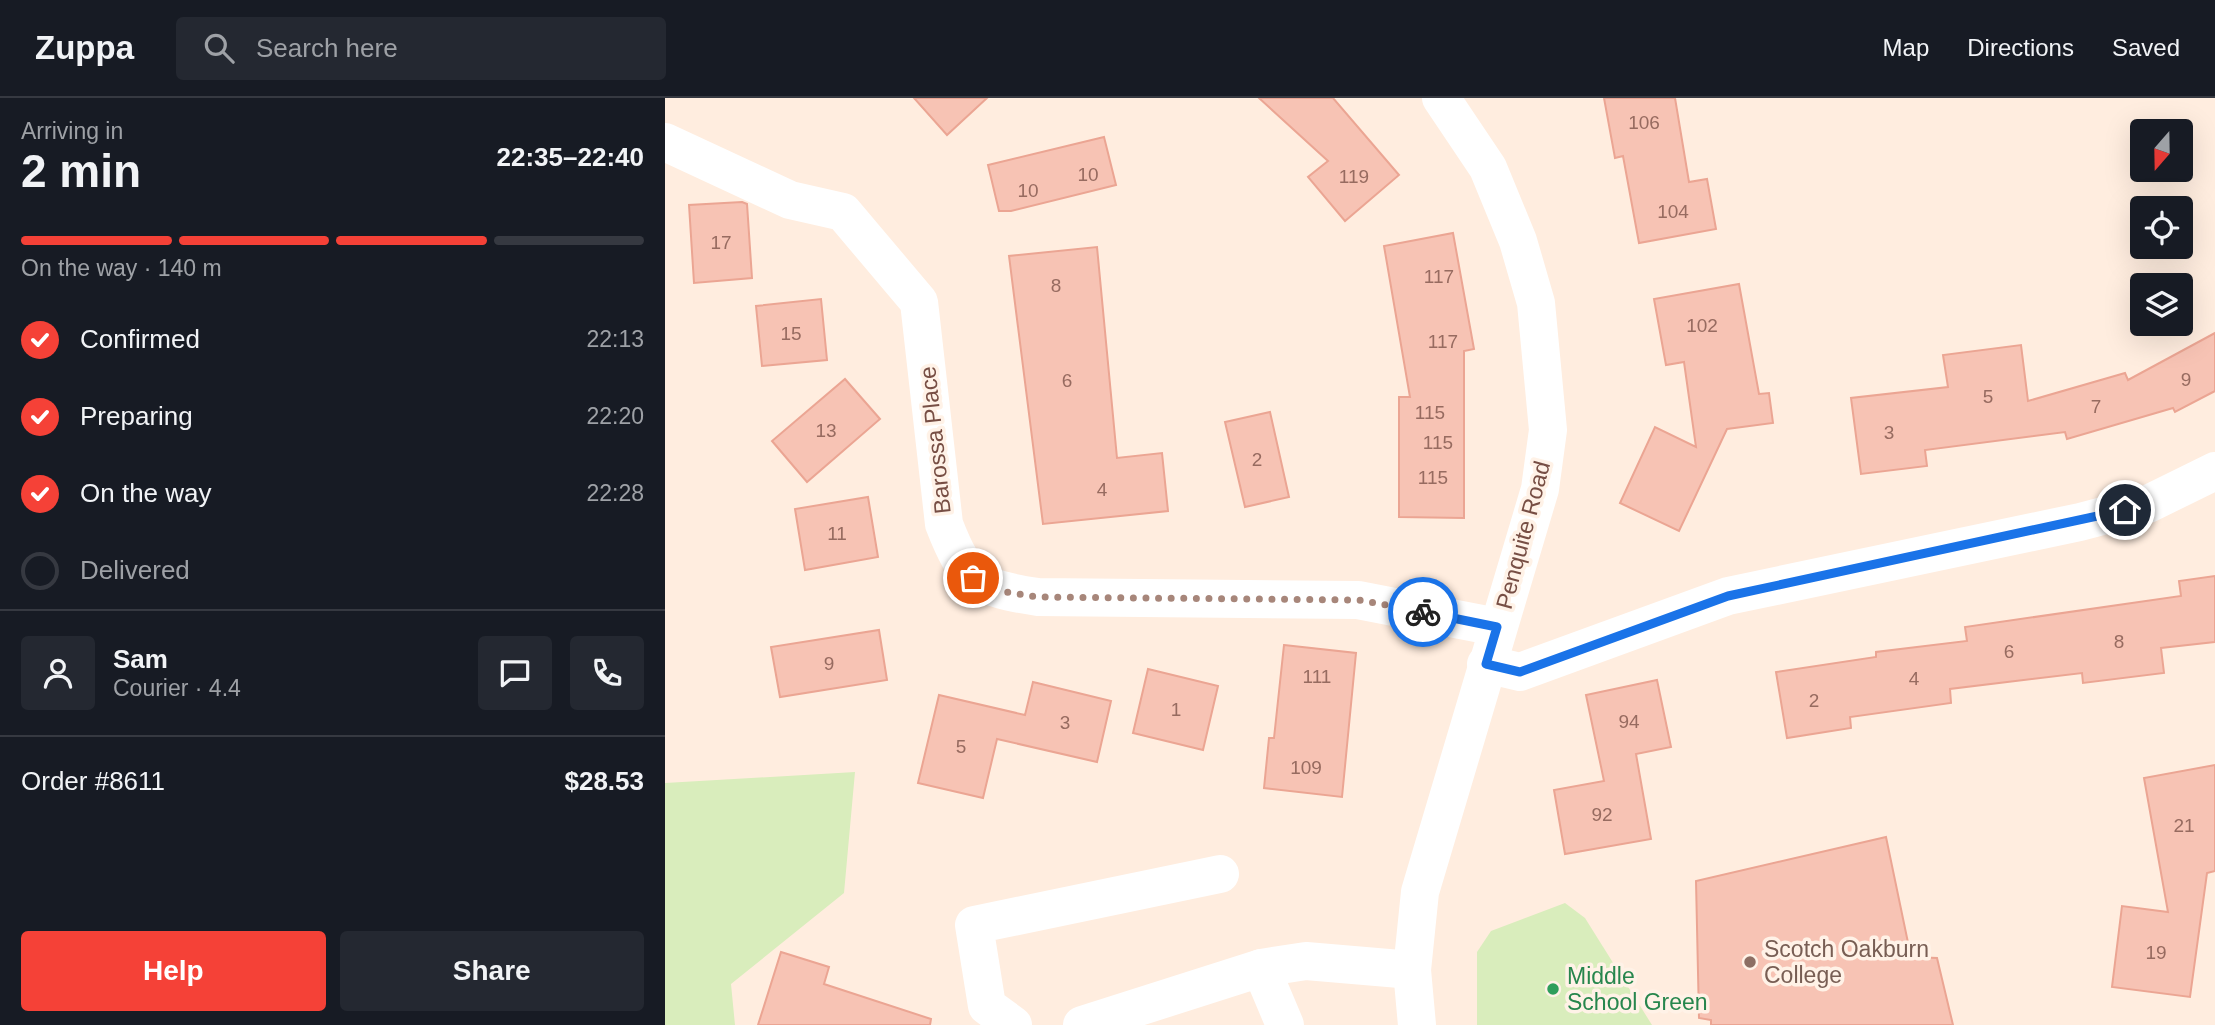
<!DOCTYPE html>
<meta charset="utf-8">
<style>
body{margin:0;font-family:Arial,sans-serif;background:#242831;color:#f1f3f6;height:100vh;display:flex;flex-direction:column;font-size:26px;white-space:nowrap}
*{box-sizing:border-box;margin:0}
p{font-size:23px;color:#9ea1a6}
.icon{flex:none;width:38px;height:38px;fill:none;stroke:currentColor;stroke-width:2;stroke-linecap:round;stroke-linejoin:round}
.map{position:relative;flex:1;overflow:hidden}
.details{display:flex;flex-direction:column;background:#171b24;width:665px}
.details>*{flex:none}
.needle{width:46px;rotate:200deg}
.controls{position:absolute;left:1465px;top:21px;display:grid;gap:14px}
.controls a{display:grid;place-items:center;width:63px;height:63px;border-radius:7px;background:#171b24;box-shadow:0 7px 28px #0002;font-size:35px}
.pin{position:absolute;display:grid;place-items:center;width:60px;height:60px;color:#fff;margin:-30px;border:4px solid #fff;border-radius:50%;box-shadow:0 2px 7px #0007}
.courier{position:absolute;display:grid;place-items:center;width:70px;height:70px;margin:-35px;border:5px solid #1a73e8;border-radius:50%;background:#fff;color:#222;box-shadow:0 2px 9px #0007}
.summary em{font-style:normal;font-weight:700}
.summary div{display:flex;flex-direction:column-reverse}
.summary{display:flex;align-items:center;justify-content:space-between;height:119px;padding:0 21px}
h1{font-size:46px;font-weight:700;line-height:52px}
.bar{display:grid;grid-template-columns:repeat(4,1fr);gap:10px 7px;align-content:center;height:84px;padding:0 21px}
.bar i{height:9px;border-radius:5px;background:#363941}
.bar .selected{background:#f54137}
.bar p{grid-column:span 4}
.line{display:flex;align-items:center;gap:18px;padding:0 21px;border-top:2px solid #363941}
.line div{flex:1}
.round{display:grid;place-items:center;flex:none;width:74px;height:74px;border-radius:7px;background:#242831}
ol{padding:0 21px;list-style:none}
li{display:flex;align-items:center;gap:21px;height:77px}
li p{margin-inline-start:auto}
li .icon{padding:7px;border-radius:50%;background:#f54137;color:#fff;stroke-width:4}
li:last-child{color:#9ea1a6}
li i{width:38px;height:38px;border:4px solid #363941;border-radius:50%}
.cta{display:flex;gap:14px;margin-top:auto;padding:14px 21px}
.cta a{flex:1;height:80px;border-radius:7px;background:#f54137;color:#fff;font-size:28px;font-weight:700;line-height:80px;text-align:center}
.cta a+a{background:#242831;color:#f1f3f6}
header{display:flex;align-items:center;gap:42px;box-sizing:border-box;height:98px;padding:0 35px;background:#171b24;border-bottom:2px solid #363941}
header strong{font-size:33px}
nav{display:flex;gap:38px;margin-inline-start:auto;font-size:24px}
.search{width:490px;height:63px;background:#242831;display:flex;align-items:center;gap:18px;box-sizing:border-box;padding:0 24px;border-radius:7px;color:#9ea1a6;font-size:26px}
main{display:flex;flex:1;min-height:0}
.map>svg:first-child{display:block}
.green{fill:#d9edbc}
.building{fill:#f7c3b4;stroke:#eba593;stroke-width:2}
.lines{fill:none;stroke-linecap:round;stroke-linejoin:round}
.minor{stroke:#fff;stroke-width:38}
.done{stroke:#a7867a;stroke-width:7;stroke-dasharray:0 12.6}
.route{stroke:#1a73e8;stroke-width:9}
.education-dot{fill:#8d6e63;stroke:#fff2e7;stroke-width:2.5}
.leisure-dot{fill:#2e9e5b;stroke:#fff2e7;stroke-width:2.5}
.labels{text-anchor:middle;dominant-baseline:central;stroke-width:7;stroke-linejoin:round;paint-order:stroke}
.number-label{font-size:19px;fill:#976b60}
.street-label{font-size:23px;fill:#774e44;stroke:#fff2e7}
.education-label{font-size:23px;fill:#785e54;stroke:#fff2e7;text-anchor:start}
.leisure-label{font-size:23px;fill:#27864d;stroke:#fff2e7;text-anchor:start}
</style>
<header>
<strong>Zuppa</strong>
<div class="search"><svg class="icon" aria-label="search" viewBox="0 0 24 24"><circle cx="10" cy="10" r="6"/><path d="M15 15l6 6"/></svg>Search here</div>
<nav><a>Map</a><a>Directions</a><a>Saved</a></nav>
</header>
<main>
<section class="details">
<div class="summary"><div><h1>2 min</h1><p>Arriving in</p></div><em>22:35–22:40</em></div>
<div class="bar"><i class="selected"></i><i class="selected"></i><i class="selected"></i><i></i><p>On the way · 140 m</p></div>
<ol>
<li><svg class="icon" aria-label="check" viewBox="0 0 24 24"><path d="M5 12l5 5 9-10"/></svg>Confirmed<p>22:13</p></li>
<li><svg class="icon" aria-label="check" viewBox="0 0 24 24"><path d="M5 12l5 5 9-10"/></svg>Preparing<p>22:20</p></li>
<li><svg class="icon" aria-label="check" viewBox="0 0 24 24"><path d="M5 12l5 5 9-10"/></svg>On the way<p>22:28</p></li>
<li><i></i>Delivered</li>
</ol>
<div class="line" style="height:126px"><a class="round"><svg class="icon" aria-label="person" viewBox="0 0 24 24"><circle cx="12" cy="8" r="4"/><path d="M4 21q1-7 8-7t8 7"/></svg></a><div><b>Sam</b><p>Courier · 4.4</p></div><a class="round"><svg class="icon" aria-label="chat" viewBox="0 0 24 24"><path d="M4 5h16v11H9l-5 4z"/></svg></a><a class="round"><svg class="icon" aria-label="phone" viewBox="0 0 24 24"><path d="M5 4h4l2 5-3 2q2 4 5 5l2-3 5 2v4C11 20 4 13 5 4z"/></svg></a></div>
<div class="line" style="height:91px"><div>Order #8611</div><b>$28.53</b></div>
<div class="cta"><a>Help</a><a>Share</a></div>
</section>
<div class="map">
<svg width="1550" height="927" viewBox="0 0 1550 927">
<rect width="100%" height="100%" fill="#ffeddf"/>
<g class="green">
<polygon points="190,674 179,795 66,886 70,927 0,927 0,685"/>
<polygon points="900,805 920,820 987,927 812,927 812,854 826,833"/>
</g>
<g class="building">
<polygon points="249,0 322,0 282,37"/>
<polygon points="594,0 668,0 734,77 680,123 643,79 663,63"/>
<polygon points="939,0 1010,0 1024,84 1042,81 1051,131 974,145 958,58 950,60"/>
<polygon points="439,39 451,87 346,113 334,113 323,67"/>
<polygon points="77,104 82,106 87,180 29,185 24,107"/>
<polygon points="788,135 809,251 799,253 799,420 734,419 734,299 745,299 719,148"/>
<polygon points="432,149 452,360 497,355 503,413 378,426 344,158"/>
<polygon points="1074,186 1094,296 1104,295 1108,325 1062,331 1014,433 955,405 990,329 1031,349 1019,264 1001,267 989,201"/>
<polygon points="156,201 162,262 97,268 91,208"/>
<polygon points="1550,235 1550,293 1510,314 1508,310 1402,341 1400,334 1260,352 1262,368 1196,376 1186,300 1283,289 1278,257 1356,247 1363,303 1460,275 1463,282"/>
<polygon points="180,281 215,321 142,384 107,343"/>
<polygon points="605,314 624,399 580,409 560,324"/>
<polygon points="203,399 213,459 140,472 130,411"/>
<polygon points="1550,478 1550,544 1496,550 1499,575 1418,585 1417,575 1285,591 1286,605 1185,619 1186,630 1122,640 1111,574 1211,559 1211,554 1302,543 1300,529 1516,498 1514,483"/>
<polygon points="214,532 222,582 115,599 106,549"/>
<polygon points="619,547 691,555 677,699 599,690 604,640 609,640"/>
<polygon points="483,571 553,588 538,652 468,635"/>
<polygon points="992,582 1006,649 971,656 986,741 900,756 889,692 939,683 921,597"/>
<polygon points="368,584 446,603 432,664 332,641 318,700 253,685 274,597 360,617"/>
<polygon points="1550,667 1550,773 1542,775 1525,899 1447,889 1457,808 1503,814 1479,680"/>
<polygon points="1221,739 1246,859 1272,860 1288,927 1046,927 1046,922 1034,920 1031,783"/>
<polygon points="116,854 164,869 159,886 266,921 265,927 93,927"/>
</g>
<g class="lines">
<g class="minor">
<path d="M0,44L125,102L178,114L254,204L279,426C301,483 313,490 373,499L693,502L832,529"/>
<polyline points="821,566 855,574 1063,498 1415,424 1483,406 1550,373"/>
<polyline points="596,870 641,863 747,872"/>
<polyline points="348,927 322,908 309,827 555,776"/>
<polyline points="417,927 596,870 620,927"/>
<polyline points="752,927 747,872 755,794 875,391 883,332 871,205 853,143 823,70 776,0"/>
</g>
</g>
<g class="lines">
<polyline class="done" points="308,480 335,493 373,499 694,502 758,514"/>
<polyline class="route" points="758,514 832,529 821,566 855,574 1063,498 1460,412"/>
</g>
<circle class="education-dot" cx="1085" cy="864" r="7"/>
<circle class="leisure-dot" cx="888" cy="891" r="7"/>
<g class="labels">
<g class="number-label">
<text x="979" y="24">106</text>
<text x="423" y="76">10</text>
<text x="689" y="78">119</text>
<text x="363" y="92">10</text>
<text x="1008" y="113">104</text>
<text x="56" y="144">17</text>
<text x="774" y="178">117</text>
<text x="391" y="187">8</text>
<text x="1037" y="227">102</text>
<text x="126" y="235">15</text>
<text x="778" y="243">117</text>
<text x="1521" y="281">9</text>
<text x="402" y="282">6</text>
<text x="1323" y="298">5</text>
<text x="1431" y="308">7</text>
<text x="765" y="314">115</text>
<text x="161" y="332">13</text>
<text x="1224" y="334">3</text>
<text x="773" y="344">115</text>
<text x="592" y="361">2</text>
<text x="768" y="379">115</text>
<text x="437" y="391">4</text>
<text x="172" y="435">11</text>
<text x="1454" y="543">8</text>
<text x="1344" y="553">6</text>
<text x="164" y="565">9</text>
<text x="652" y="578">111</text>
<text x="1249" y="580">4</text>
<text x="1149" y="602">2</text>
<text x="511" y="611">1</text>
<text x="964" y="623">94</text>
<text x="400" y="624">3</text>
<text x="296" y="648">5</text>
<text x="641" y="669">109</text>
<text x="937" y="716">92</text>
<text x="1519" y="727">21</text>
<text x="1491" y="854">19</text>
</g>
<g class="street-label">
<text transform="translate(270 342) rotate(-96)">Barossa Place</text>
<text transform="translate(858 437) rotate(-75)">Penquite Road</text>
</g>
<g class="education-label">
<text x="1099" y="851">Scotch Oakburn<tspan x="1099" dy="26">College</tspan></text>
</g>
<g class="leisure-label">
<text x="902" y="878">Middle<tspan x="902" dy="26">School Green</tspan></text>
</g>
</g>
</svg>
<div class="controls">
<a><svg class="needle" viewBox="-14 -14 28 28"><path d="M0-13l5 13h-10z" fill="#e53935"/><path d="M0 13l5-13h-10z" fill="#9ea1a6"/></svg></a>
<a><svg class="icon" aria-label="locate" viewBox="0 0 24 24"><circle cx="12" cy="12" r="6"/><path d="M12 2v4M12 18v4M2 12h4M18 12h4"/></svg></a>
<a><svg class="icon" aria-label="layers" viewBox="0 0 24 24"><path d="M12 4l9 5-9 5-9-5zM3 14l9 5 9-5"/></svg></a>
</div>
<div class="pin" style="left:308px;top:480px;background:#ea580c"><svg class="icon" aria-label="bag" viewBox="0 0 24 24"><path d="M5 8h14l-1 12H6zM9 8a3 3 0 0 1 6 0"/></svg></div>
<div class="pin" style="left:1460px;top:412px;background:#1f2937"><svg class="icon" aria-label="home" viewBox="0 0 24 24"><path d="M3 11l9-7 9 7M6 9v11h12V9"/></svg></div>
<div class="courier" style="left:758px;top:514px"><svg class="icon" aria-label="bike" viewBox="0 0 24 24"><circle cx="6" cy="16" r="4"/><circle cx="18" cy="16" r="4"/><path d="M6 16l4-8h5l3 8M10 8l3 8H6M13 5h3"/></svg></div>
</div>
</main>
